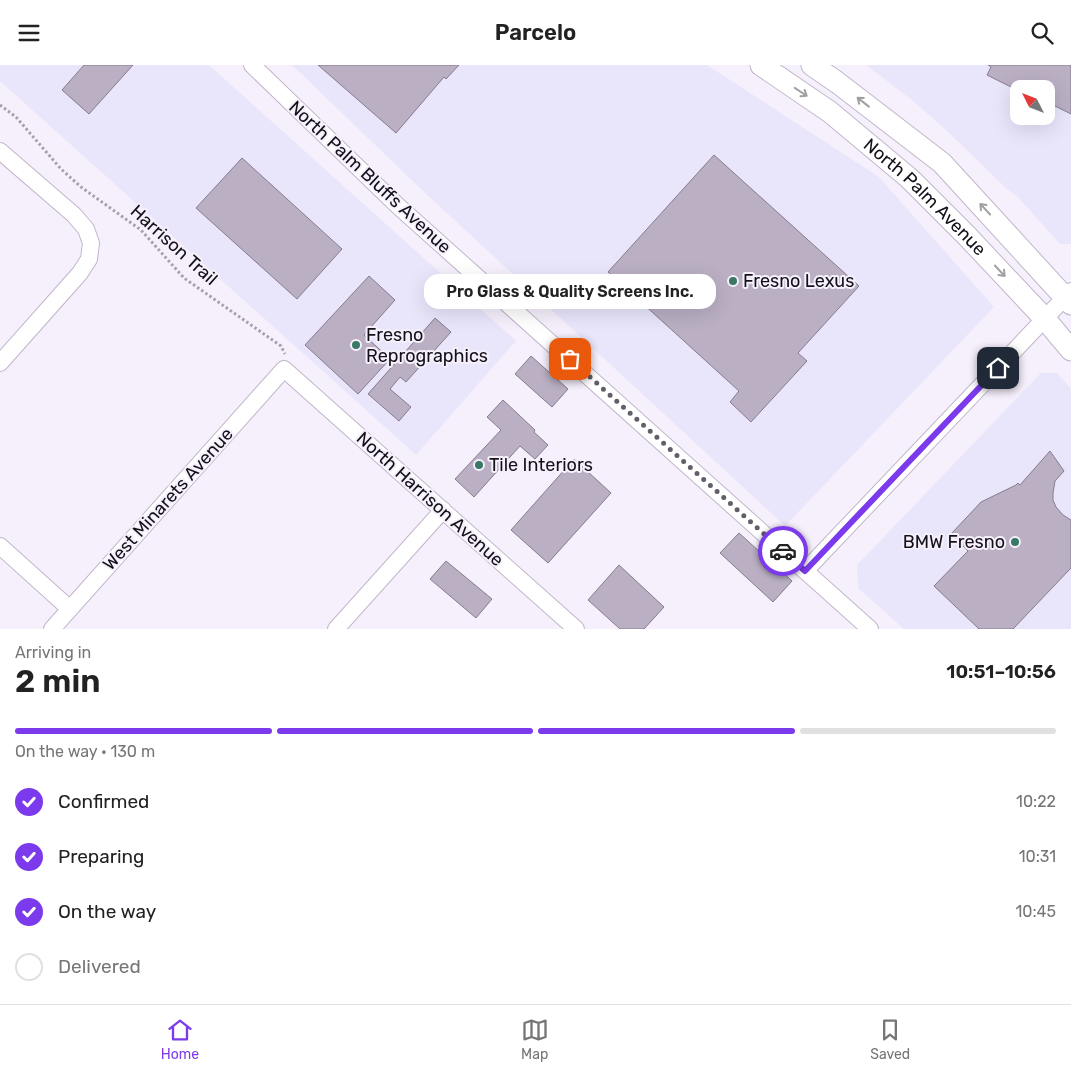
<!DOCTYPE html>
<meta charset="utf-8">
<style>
body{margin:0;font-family:Rubik,sans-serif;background:#f6f6f6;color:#222;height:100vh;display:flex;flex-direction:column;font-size:19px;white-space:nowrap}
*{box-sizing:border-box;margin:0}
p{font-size:16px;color:#767676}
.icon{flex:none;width:28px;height:28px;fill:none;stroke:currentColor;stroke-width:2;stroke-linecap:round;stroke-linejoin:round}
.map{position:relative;height:564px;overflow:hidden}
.drawer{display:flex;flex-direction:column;background:#fff;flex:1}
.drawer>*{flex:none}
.needle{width:32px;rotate:312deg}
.controls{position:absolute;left:1010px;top:15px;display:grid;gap:10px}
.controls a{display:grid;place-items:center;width:45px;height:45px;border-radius:10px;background:#fff;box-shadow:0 5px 20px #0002;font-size:25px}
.pin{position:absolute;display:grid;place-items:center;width:42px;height:42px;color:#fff;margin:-21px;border-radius:10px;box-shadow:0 2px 8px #0006}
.courier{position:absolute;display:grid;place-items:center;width:50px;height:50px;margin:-25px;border:4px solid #7c3aed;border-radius:50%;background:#fff;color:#222;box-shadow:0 1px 6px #0007}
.bubble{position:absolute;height:35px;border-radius:15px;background:#fff;box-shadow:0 5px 20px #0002;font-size:16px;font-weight:600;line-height:35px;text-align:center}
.headline em{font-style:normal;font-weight:600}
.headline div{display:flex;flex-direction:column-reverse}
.headline{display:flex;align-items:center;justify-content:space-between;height:85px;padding:0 15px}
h1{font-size:32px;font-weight:600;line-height:38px}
.bar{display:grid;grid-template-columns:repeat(4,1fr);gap:8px 5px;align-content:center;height:60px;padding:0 15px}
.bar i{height:6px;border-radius:4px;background:#e0e0e0}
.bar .on{background:#7c3aed}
.bar p{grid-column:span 4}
ol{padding:0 15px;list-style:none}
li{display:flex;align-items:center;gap:15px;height:55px}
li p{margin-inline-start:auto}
li .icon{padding:5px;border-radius:50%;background:#7c3aed;color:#fff;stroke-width:4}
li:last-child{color:#767676}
li i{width:28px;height:28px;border:2px solid #e0e0e0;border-radius:50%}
header{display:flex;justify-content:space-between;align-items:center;height:65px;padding:0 15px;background:#fff;font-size:22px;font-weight:600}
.menu{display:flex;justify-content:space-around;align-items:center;height:70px;border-top:1px solid #e0e0e0;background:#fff;font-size:14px;color:#767676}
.menu a{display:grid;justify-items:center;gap:2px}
.menu .on{color:#7c3aed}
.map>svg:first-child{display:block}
.commercial{fill:#e9e6fc;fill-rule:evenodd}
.building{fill:#baafc3;stroke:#867c8f}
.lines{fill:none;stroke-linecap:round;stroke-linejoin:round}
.minor-casing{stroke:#c1b6ca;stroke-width:18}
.major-casing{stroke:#c1b6ca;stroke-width:23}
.path{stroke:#a5a0ab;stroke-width:3;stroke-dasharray:2.5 2.5;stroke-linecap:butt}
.minor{stroke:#fff;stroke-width:16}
.major{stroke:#fff;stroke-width:21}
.oneway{stroke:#a19fa3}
.done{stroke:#635e68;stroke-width:5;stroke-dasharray:0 9}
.route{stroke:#7c3aed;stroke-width:6}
.poi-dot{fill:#397865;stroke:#f6f0fc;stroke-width:2}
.labels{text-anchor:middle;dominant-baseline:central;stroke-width:4;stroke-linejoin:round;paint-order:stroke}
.street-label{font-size:18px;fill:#141018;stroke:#f6f0fc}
.poi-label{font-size:18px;fill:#141018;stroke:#f6f0fc;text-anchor:start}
</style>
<header><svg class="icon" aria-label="menu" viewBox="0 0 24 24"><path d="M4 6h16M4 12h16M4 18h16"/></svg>Parcelo<svg class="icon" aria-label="search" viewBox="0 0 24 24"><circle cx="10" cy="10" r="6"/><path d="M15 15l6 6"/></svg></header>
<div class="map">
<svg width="1071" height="564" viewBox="0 0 1071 564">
<rect width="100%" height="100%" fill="#f6f0fc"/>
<g class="commercial">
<polygon points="0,0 209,0 516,276 416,390 0,16"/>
<polygon points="292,0 707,0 879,112 994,242 785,461 423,126"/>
<path d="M866,0H1071V179H1060L1016,130L1008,125L946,65L913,36ZM1019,24H1046V51H1019Z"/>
<polygon points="1041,308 1057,308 1071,324 1071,564 904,564 858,523 857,500"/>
</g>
<g class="building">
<polygon points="84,0 133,0 89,49 62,25"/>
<polygon points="318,0 459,0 446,14 444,12 396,68"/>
<polygon points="988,0 1071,0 1071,49 1047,37 1046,39 1046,24 1019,24 1019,26 987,10 991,2"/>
<polygon points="714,90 859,221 798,288 807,296 751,357 730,337 739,326 608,207"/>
<polygon points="242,93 342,184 297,234 196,143"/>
<polygon points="369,211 395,235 364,270 390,294 358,329 305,280"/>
<polygon points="435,253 451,267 406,317 400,312 390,324 411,342 399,356 368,329"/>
<polygon points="531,291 568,324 552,342 515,309"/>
<polygon points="503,335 535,365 534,367 548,380 535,394 520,381 474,432 455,414 501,365 487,352"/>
<polygon points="1050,386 1064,406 1055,416 1053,428 1053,435 1056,442 1063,450 1071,455 1071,503 1013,564 979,564 934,521 968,486 951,469 981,437 1016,420 1018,418 1020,420"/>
<polygon points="574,394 611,428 548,498 511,465"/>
<polygon points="739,468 792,516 773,537 720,488"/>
<polygon points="446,496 492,534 476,553 430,514"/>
<polygon points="619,500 664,542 644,564 620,564 588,535"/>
</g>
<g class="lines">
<defs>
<g id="minor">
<polyline points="252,0 398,141 870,564"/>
<polyline points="0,86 74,150 86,164 91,178 89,194 80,208 0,298"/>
<polyline points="0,481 70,544"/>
<polyline points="805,506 1071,226"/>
<polyline points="52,564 284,304 576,564"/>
<polyline points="336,564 443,445"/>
</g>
<g id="major">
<path id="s1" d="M761,0L830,47L909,113L967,171L1045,254L1071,285"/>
<polyline points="812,0 838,18 942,98 1071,239"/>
</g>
</defs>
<use href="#minor" class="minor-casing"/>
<use href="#major" class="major-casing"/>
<polyline class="path" points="0,40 16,52 61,104 81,122 141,165 184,213 281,281 285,289"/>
<use href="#minor" class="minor"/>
<use href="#major" class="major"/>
</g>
<defs><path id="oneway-shaft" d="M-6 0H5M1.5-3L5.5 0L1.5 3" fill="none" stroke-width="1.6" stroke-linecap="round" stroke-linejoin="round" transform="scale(1.25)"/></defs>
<g class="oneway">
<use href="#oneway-shaft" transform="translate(801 27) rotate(34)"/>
<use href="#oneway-shaft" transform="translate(863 37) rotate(-142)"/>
<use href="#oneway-shaft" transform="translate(985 144) rotate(-133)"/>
<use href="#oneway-shaft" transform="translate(1000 206) rotate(47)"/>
</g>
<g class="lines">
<polyline class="done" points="570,294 783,486"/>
<polyline class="route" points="783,486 805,506 998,303"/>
</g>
<g class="poi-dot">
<circle cx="733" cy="216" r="5"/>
<circle cx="356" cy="280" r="5"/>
<circle cx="479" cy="400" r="5"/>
<circle cx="1015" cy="477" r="5"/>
</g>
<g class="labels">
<g class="street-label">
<text transform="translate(370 112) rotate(43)">North Palm Bluffs Avenue</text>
<text stroke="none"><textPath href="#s1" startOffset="211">North Palm Avenue</textPath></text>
<text transform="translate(174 180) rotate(42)">Harrison Trail</text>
<text transform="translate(168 434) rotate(-48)">West Minarets Avenue</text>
<text transform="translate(430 434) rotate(42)">North Harrison Avenue</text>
</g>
<g class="poi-label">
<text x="743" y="216">Fresno Lexus</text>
<text x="366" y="270">Fresno<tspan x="366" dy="21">Reprographics</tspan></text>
<text x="489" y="400">Tile Interiors</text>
<text x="1005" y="477" text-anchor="end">BMW Fresno</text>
</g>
</g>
</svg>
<div class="controls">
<a><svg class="needle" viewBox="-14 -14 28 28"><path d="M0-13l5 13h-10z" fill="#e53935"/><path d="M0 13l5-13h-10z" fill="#767676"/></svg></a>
</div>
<div class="pin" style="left:570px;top:294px;background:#ea580c"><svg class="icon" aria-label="bag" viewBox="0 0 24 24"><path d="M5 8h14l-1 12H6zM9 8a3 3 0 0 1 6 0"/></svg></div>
<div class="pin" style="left:998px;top:303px;background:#1f2937"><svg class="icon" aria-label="home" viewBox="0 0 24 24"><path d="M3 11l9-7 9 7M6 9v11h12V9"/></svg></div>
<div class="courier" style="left:783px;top:486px"><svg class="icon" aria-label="car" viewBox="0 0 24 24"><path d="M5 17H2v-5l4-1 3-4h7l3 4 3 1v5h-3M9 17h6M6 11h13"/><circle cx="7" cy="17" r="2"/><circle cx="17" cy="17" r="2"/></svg></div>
<div class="bubble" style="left:424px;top:209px;width:292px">Pro Glass &amp; Quality Screens Inc.</div>
</div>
<section class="drawer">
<div class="headline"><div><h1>2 min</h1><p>Arriving in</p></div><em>10:51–10:56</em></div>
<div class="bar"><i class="on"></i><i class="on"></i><i class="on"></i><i></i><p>On the way · 130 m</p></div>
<ol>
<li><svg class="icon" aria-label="check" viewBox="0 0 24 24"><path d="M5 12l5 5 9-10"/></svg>Confirmed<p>10:22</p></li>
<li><svg class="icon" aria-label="check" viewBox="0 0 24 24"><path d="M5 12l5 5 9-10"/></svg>Preparing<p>10:31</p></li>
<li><svg class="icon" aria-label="check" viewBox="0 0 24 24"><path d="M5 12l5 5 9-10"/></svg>On the way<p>10:45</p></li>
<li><i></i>Delivered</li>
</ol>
</section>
<nav class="menu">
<a class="on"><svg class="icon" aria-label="home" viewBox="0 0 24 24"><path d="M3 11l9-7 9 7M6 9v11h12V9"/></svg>Home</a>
<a><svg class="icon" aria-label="map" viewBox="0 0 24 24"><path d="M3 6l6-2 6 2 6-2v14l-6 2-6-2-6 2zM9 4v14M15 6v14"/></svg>Map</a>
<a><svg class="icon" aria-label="saved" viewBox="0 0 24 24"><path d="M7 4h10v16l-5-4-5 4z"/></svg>Saved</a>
</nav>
